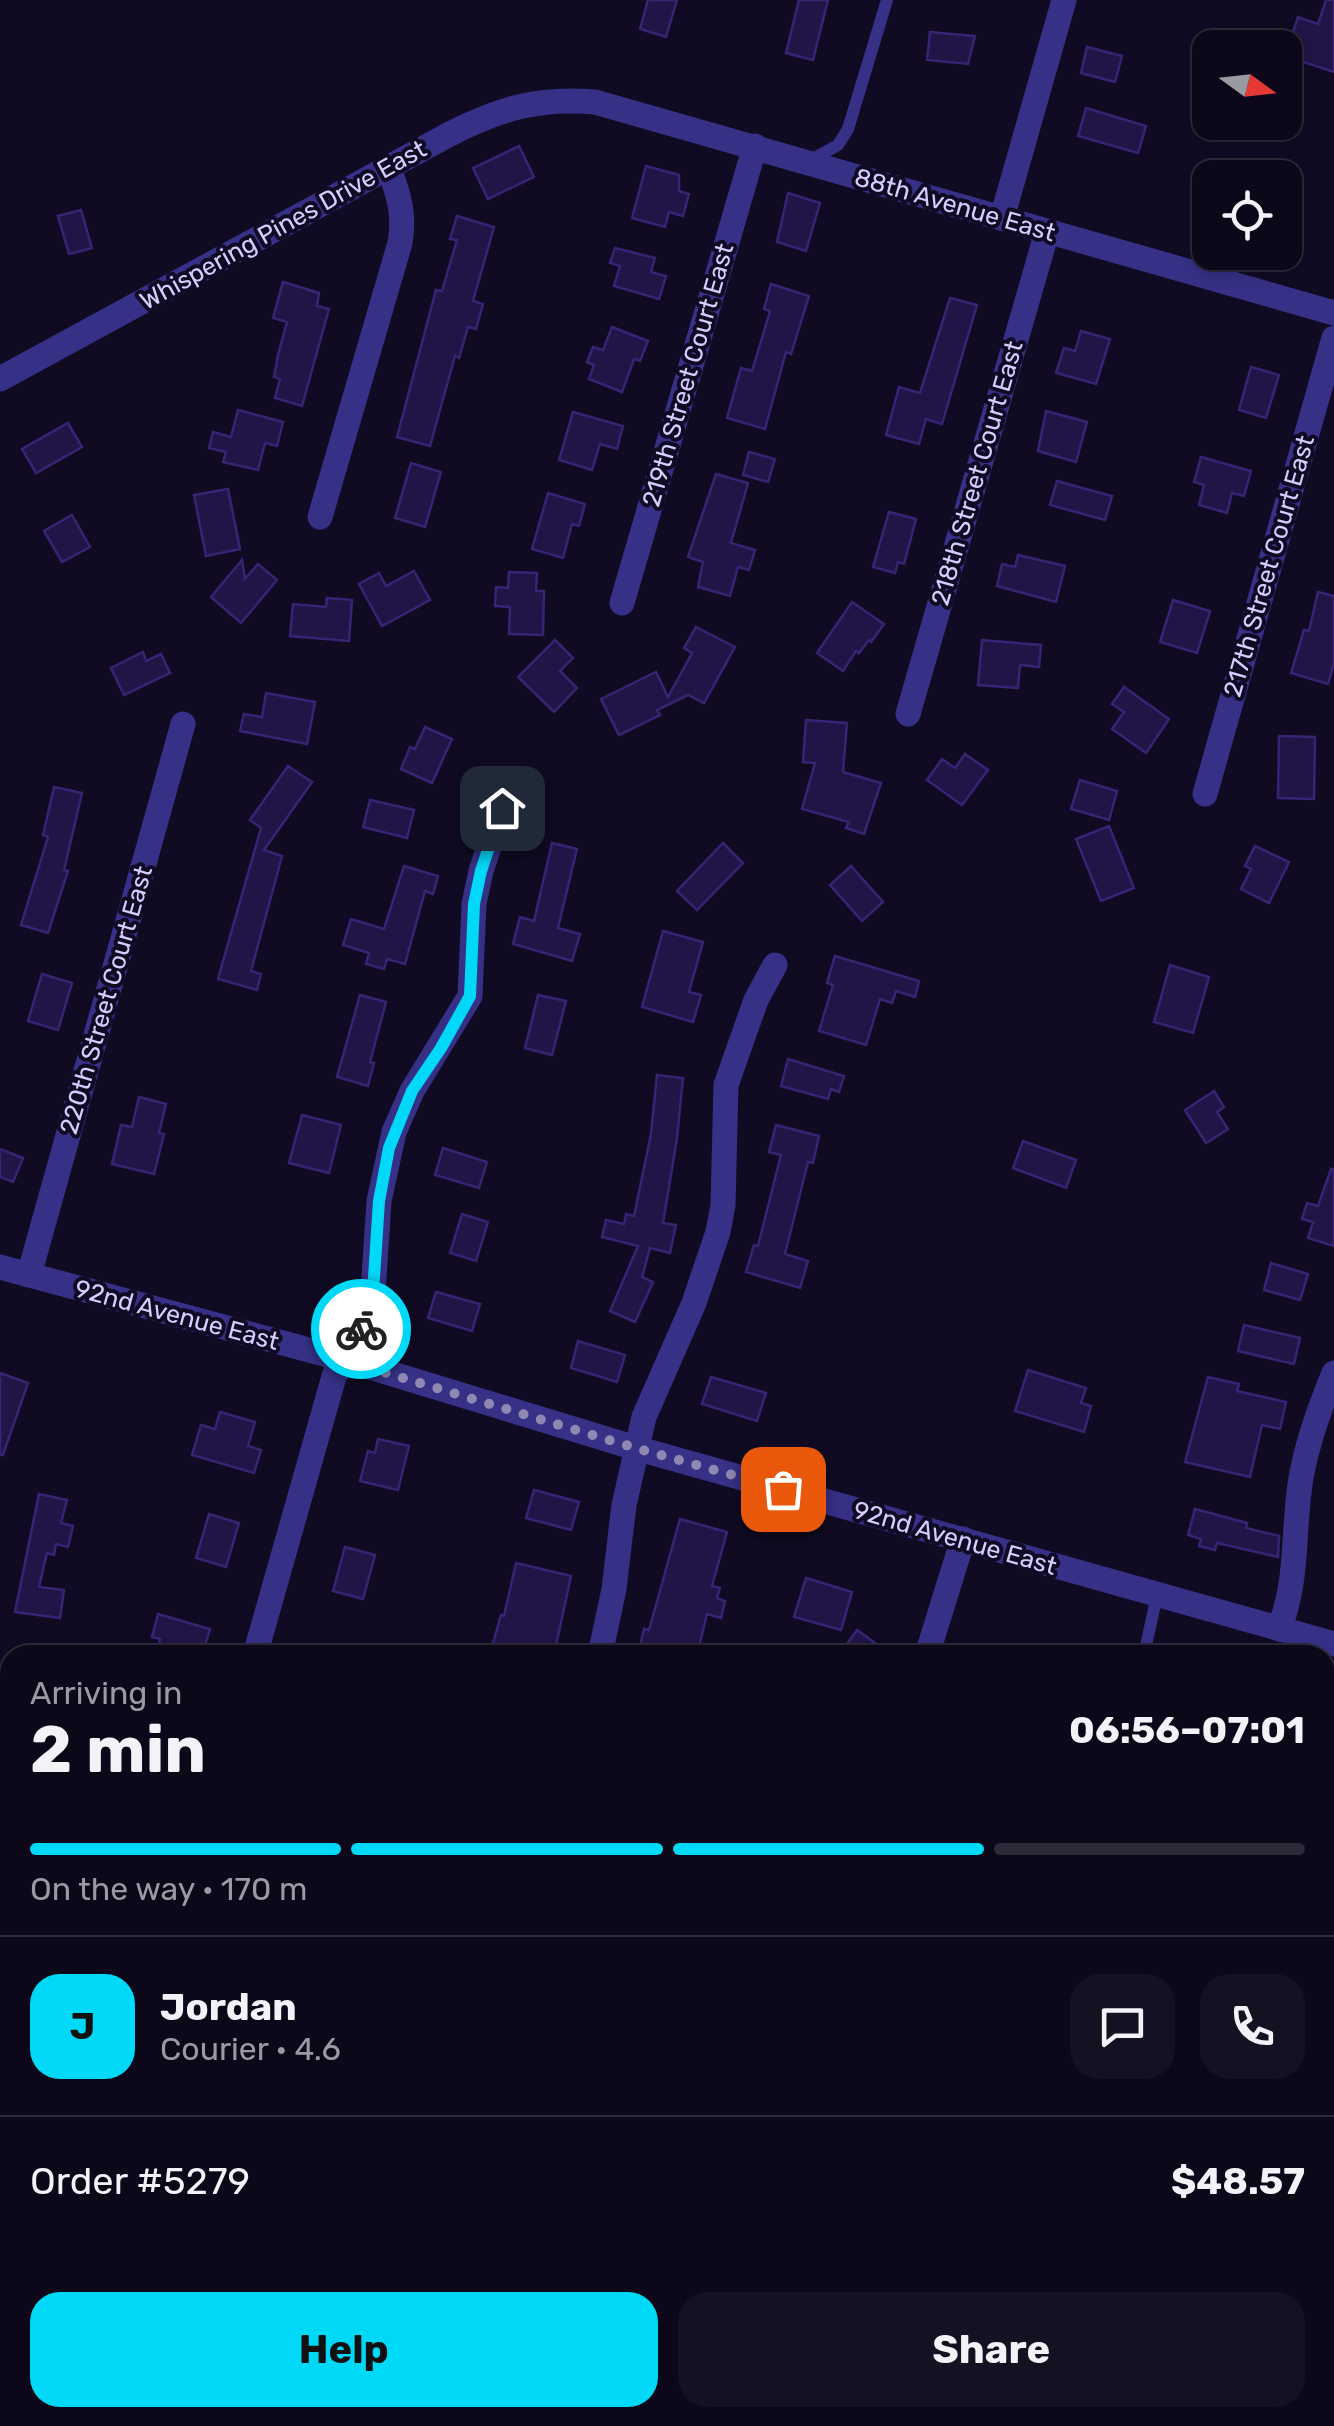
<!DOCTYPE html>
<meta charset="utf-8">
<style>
body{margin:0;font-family:Rubik,sans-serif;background:#151123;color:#f1f3f6;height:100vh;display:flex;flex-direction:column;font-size:38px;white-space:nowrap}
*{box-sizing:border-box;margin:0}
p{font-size:32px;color:#9a9aa2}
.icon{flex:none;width:55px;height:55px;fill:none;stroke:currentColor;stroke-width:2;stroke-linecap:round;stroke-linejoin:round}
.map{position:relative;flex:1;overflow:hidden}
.details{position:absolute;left:0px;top:1645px;width:1335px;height:782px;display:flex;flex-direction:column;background:#0c081a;border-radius:30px 30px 0 0;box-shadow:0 5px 15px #0003,0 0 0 2px #2c2939}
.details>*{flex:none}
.needle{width:65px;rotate:105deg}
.fabs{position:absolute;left:1192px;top:30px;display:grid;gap:20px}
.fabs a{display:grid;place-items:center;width:110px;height:110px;border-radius:20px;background:#0c081a;box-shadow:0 5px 15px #0003,0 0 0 2px #2c2939;font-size:50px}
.pin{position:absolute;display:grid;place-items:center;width:85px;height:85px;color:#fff;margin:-42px;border-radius:20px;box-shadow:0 5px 15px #0006}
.courier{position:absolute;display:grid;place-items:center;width:100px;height:100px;margin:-50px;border:8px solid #00d8f8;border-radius:50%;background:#fff;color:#222;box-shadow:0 2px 12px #0007}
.head em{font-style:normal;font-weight:700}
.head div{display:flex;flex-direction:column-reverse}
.head{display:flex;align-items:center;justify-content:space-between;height:170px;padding:0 30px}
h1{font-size:65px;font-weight:700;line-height:75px}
.bar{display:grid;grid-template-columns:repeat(4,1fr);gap:15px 10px;align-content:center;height:120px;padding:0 30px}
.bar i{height:12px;border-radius:8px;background:#2c2939}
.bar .on{background:#00d8f8}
.bar p{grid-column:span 4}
.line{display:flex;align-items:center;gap:25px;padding:0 30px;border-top:2px solid #2c2939}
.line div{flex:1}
.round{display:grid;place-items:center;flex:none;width:105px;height:105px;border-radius:30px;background:#151123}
.primary-button{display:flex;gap:20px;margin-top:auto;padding:20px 30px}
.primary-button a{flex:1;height:115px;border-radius:30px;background:#00d8f8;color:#111;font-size:40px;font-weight:700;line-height:115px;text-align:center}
.primary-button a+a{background:#151123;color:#f1f3f6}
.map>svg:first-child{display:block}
.green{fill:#0d2d2d}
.building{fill:#201546;stroke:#362474;stroke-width:2.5}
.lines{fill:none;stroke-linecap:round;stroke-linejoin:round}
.service{stroke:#363187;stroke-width:12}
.minor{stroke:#363187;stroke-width:25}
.tertiary{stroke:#363187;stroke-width:25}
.done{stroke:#8f89b2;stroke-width:10;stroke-dasharray:0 18}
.route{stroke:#00d8f8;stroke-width:12}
.labels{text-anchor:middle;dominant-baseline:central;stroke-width:8;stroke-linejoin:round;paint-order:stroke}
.street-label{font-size:25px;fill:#d4cdff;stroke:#100b23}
</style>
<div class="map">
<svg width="1334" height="2426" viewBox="0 0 1334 2426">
<rect width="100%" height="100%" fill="#100b23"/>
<g class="green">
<polygon points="1325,1670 1334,1673 1334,1807 1325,1802"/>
<polygon points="1334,2013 1334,2324 1325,2317 1325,2044"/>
</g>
<g class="building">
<polygon points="648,0 677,0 666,37 640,29"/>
<polygon points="799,0 828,0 813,60 786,53"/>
<polygon points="1326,0 1334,0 1334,72 1285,56 1298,17 1318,24"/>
<polygon points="930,32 975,36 968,64 927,60"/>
<polygon points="1087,47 1122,56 1115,82 1081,73"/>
<polygon points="1086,108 1146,126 1138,153 1078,136"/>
<polygon points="519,146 534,177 488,199 473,168"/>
<polygon points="646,166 679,175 679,191 689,194 683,216 669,212 665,227 632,218"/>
<polygon points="788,193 820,203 806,251 777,242"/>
<polygon points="81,210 92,248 69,254 58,216"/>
<polygon points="457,216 494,227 473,301 483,304 476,329 468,327 459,358 455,356 430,446 397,437 436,290 442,291 457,240 450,239"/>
<polygon points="615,248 655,258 651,272 666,276 659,299 614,286 620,266 610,263"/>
<polygon points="283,282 319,293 317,306 329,309 302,406 275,398 280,379 274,377 278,355 287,322 273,318"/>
<polygon points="771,284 809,296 791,354 786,352 765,429 727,418 741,368 752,371 770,311 764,309"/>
<polygon points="950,298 977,305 942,424 926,419 919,444 886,435 899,387 920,393"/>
<polygon points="612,327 648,341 640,361 634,359 622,392 589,379 594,365 587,362 593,347 603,350"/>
<polygon points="1081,331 1110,339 1096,384 1056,373 1064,348 1075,351"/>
<polygon points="1251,367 1279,375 1266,418 1239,410"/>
<polygon points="238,410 283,422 277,446 265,443 258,470 223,462 226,452 209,448 213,432 231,437"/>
<polygon points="1046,411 1087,422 1076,462 1038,451"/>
<polygon points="573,412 623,426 617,449 600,444 592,470 559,460"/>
<polygon points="68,423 82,447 36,473 22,449"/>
<polygon points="749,452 775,459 768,482 743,475"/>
<polygon points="1201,457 1251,471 1244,496 1232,493 1227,513 1199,505 1204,485 1194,482"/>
<polygon points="411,463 441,472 425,527 395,518"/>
<polygon points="716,474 748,483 731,543 755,550 749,570 738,567 730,596 698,587 703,562 688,557"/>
<polygon points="1057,481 1112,496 1105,520 1050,505"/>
<polygon points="228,489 240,549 206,556 194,495"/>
<polygon points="548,493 585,504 579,526 572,524 563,558 532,549"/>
<polygon points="889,512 916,519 904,564 898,562 895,573 873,567"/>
<polygon points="72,515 90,547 62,562 44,531"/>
<polygon points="1018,555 1065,566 1056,602 997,586 1002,564 1015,567"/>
<polygon points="242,560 245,579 258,564 277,580 241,623 211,597"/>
<polygon points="414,571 430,600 382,626 359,584 379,573 386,586"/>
<polygon points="509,572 537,573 536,591 544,591 543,635 509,634 510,607 495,606 496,587 508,588"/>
<polygon points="1318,592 1334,596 1334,663 1328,684 1291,673 1304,630 1309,631"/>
<polygon points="327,598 352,600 349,641 290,636 293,604 326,607"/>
<polygon points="1173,600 1210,611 1197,653 1160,642"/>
<polygon points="852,602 884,624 871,642 869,640 859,653 856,651 843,671 817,653"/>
<polygon points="696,627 735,647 704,703 688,695 657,710 660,715 619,735 601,699 656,672 668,697 692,653 684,648"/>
<polygon points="555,640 573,658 560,671 577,688 554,712 518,677"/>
<polygon points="982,640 1041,645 1039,667 1020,665 1018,688 978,685"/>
<polygon points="143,652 146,661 161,654 170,673 124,695 111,668"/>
<polygon points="1124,687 1169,719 1146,753 1112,729 1124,712 1112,704"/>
<polygon points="266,693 315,702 307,744 240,731 244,714 262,717"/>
<polygon points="806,720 847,723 843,772 881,783 864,834 846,828 849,822 802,809 815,763 803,762"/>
<polygon points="425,727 452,739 432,783 401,769 410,747 415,749"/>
<polygon points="1279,736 1315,737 1314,799 1278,798"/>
<polygon points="965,754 988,770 962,805 927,780 942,759 955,768"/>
<polygon points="288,766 312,782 264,850 282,856 251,971 261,974 257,990 218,979 261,828 250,820"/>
<polygon points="1080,780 1117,791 1109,820 1071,809"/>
<polygon points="54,787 82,793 64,870 68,871 48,933 21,925 48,837 43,835"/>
<polygon points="370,800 414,810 407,838 363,827"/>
<polygon points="1109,826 1134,888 1101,901 1076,839"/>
<polygon points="552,843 577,849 558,928 580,934 572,961 513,944 520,917 534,921"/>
<polygon points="723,843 743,863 697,910 677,891"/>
<polygon points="1255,846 1289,862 1269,903 1241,889 1251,869 1245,866"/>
<polygon points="404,866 438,876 433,894 425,891 405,964 387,959 384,969 366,964 369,953 343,945 351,919 384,929"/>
<polygon points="851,866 883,902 862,921 830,885"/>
<polygon points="663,931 703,942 689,992 701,995 693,1022 642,1007"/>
<polygon points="835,956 919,981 915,997 896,991 892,1003 880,999 866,1045 819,1031 833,985 827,983"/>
<polygon points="1170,965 1209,977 1193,1033 1154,1022"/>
<polygon points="42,974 72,983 58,1030 28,1021"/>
<polygon points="360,995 386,1002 370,1062 374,1063 368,1086 337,1077"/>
<polygon points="538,995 566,1001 552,1055 525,1048"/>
<polygon points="788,1059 844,1076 839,1092 831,1089 828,1099 781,1086"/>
<polygon points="657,1075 683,1078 677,1138 663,1223 676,1225 670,1253 650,1248 642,1277 653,1282 635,1322 610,1311 638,1246 602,1237 606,1220 624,1224 626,1214 634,1216 651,1134"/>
<polygon points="1214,1091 1224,1107 1217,1112 1228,1129 1206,1143 1185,1110"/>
<polygon points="139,1097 166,1104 159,1133 164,1134 154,1174 112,1164 121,1125 132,1127"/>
<polygon points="302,1115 341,1125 329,1173 289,1163"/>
<polygon points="776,1125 819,1136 813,1163 808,1162 785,1254 808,1261 800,1288 746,1272 754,1245 758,1246 781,1155 769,1152"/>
<polygon points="1023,1141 1076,1160 1066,1188 1013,1168"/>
<polygon points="443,1148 487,1162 479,1188 435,1175"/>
<polygon points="0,1149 23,1158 13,1182 0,1177"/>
<polygon points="1331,1169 1334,1169 1334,1246 1308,1238 1313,1222 1302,1219 1307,1203 1318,1206"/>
<polygon points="462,1214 488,1222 476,1261 450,1253"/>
<polygon points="1271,1263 1308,1274 1300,1300 1264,1290"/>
<polygon points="436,1292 480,1304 472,1331 428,1318"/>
<polygon points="1244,1325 1300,1338 1294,1364 1238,1351"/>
<polygon points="578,1341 625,1355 617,1382 571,1368"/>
<polygon points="1028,1370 1086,1388 1081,1403 1091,1406 1084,1432 1015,1411"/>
<polygon points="0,1373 28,1383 3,1455 0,1455"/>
<polygon points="711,1377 766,1393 757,1421 702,1404"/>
<polygon points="1208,1377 1239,1384 1237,1391 1286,1402 1280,1429 1262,1425 1250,1477 1185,1462"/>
<polygon points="220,1412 255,1422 248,1446 261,1450 254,1473 192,1455 201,1425 215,1429"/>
<polygon points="378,1439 409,1446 398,1490 360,1481 368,1451 375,1453"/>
<polygon points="534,1490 579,1502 571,1530 526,1518"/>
<polygon points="39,1494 67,1500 61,1523 73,1526 68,1547 56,1544 54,1555 47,1553 39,1587 64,1590 60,1618 15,1612"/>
<polygon points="1195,1509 1247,1523 1246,1528 1279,1536 1278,1557 1217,1543 1215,1550 1199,1546 1201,1539 1188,1535"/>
<polygon points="209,1514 239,1523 226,1567 196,1558"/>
<polygon points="680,1519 727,1532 712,1586 720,1588 717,1598 725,1601 721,1618 707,1614 697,1655 638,1655 644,1629 649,1630"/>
<polygon points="345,1547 375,1555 363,1599 333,1591"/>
<polygon points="516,1563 571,1576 554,1655 532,1655 493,1643 501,1615 504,1616"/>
<polygon points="806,1578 852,1592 841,1630 794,1617"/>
<polygon points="158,1614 210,1629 202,1655 156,1655 160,1639 152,1637"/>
<polygon points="857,1630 892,1655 839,1655"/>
</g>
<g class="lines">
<g class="service">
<polyline points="811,160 838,145 848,129 887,0"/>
<polyline points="1144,1655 1157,1595"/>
</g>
<g class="minor">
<polyline points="1002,218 1064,0"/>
<path d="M0,379L448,135C499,109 537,97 595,102L1334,313"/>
<path d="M320,517L400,243C405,215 399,195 389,169"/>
<polyline points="622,603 755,146"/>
<polyline points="908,714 1047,232"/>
<polyline points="1205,794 1334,338"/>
<polyline points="29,1275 183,724"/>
<path d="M1279,1629C1298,1582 1293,1533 1300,1484C1306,1445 1319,1409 1334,1373"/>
<polyline points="255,1655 335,1373 350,1361 373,1293 379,1201 394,1132 412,1091 470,996 474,904 481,871 502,808"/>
<polyline points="600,1655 614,1589 624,1505 644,1417 694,1303 718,1232 723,1205 726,1085 756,1000 775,965"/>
<polyline points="927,1655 963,1539"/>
<polyline points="0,1926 10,1929"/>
<polyline points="37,2426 39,2418"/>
<polyline points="373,2426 375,2418"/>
</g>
<polyline class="tertiary" points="0,1267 350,1361 639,1449 1334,1644"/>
</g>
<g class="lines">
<polyline class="done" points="361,1329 350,1362 639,1449 783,1489"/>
<polyline class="route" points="361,1329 373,1293 379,1201 389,1148 412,1091 441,1048 470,996 474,904 481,871 502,808"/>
</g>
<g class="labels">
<g class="street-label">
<text transform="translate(955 205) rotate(16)">88th Avenue East</text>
<text transform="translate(283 225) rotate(-29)">Whispering Pines Drive East</text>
<text transform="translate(688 375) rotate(-74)">219th Street Court East</text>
<text transform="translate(977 473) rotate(-74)">218th Street Court East</text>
<text transform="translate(1269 566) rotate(-74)">217th Street Court East</text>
<text transform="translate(106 1000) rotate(-74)">220th Street Court East</text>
<text transform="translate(177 1315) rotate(15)">92nd Avenue East</text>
<text transform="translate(955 1538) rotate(16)">92nd Avenue East</text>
</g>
</g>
</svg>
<div class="fabs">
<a><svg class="needle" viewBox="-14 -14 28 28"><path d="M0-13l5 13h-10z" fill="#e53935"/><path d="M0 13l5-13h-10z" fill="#9a9aa2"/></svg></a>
<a><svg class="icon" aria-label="locate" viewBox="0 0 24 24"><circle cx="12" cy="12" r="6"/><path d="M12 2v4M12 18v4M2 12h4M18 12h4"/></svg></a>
</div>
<div class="pin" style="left:783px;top:1489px;background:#ea580c"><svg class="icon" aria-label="bag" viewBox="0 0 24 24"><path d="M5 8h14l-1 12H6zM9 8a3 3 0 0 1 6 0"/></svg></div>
<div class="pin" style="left:502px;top:808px;background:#1f2937"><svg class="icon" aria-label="home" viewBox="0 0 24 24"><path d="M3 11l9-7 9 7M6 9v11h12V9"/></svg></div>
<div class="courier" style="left:361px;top:1329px"><svg class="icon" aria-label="bike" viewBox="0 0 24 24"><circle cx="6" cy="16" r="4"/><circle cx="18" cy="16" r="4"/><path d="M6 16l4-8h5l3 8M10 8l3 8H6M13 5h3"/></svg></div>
<section class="details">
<div class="head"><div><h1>2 min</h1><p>Arriving in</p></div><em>06:56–07:01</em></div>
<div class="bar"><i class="on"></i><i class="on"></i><i class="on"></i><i></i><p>On the way · 170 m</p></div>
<div class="line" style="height:180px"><b class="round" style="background:#00d8f8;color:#111">J</b><div><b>Jordan</b><p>Courier · 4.6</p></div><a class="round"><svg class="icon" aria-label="chat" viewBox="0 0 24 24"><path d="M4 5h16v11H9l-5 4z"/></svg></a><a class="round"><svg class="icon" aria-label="phone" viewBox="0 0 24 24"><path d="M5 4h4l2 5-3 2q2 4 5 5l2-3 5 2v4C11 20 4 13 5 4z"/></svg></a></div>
<div class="line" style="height:130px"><div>Order #5279</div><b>$48.57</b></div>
<div class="primary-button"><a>Help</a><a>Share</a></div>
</section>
</div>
